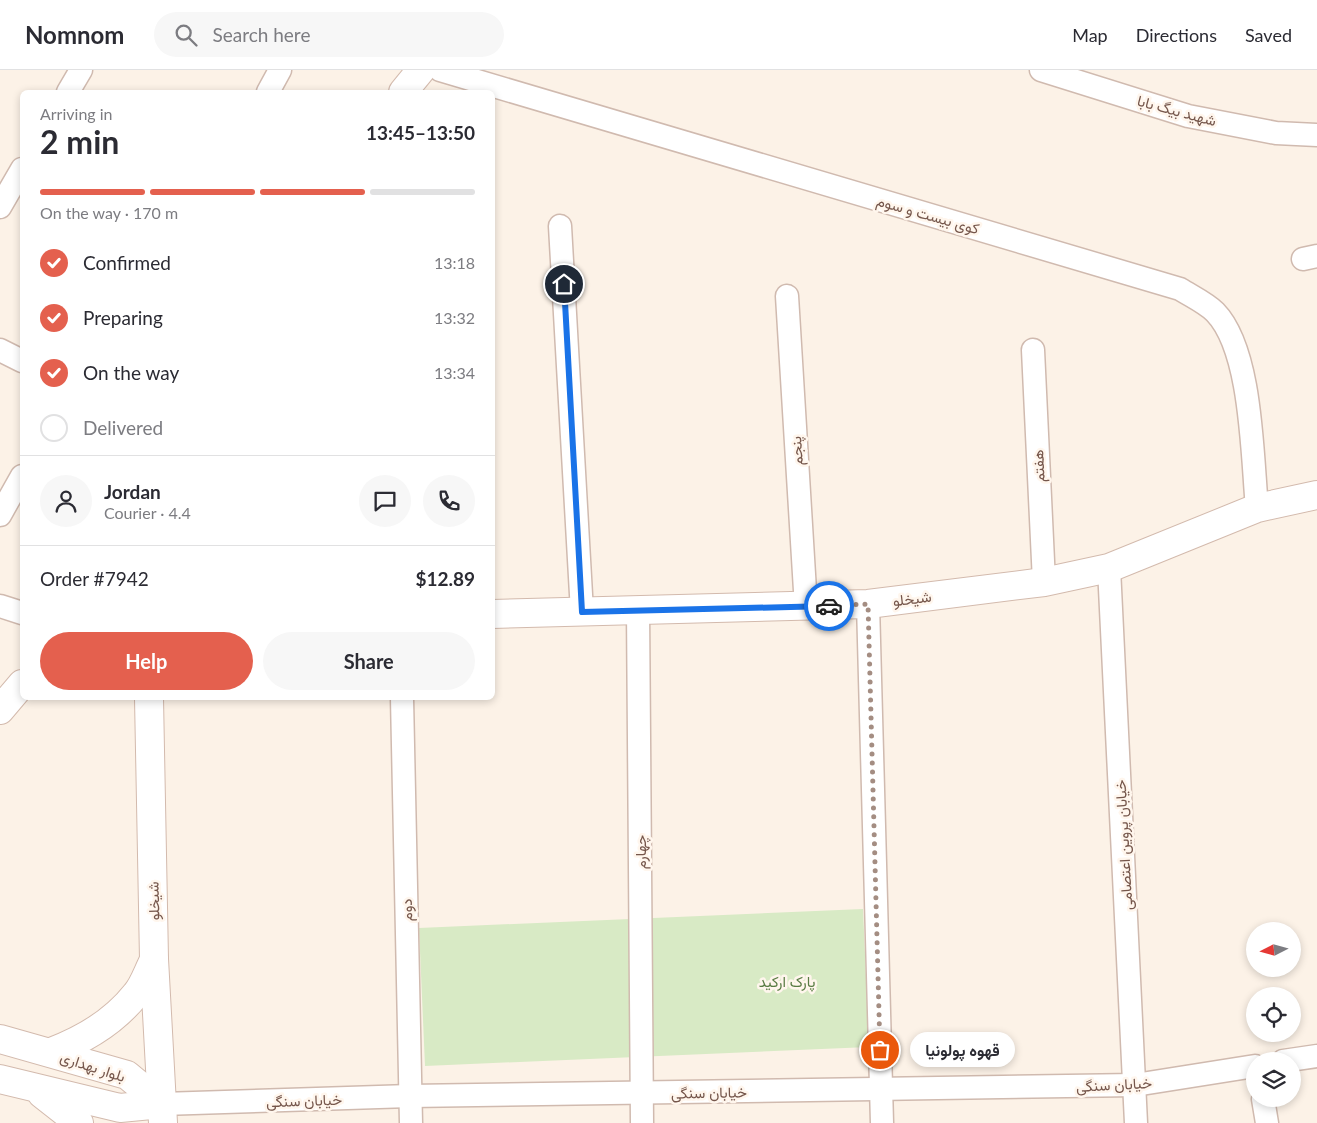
<!DOCTYPE html>
<meta charset="utf-8">
<style>
body{margin:0;font-family:Lato,Vazirmatn,sans-serif;background:#f7f7f7;color:#2b2b33;height:100vh;display:flex;flex-direction:column;font-size:19px;white-space:nowrap}
*{box-sizing:border-box;margin:0}
p{font-size:16px;color:#7c7c81}
.icon{flex:none;width:28px;height:28px;fill:none;stroke:currentColor;stroke-width:2;stroke-linecap:round;stroke-linejoin:round}
.map{position:relative;flex:1;overflow:hidden}
.side{position:absolute;left:20px;top:20px;width:475px;height:610px;display:flex;flex-direction:column;background:#fff;border-radius:8px;box-shadow:0 2px 8px #0003}
.side>*{flex:none}
.needle{width:32px;rotate:264deg}
.buttons{position:absolute;left:1246px;top:852px;display:grid;gap:10px}
.buttons a{display:grid;place-items:center;width:55px;height:55px;border-radius:50%;background:#fff;box-shadow:0 2px 8px #0003;font-size:25px}
.pin{position:absolute;display:grid;place-items:center;width:42px;height:42px;color:#fff;margin:-21px;border:2px solid #fff;border-radius:50%;box-shadow:0 1px 5px #0007}
.courier{position:absolute;display:grid;place-items:center;width:50px;height:50px;margin:-25px;border:4px solid #1a73e8;border-radius:50%;background:#fff;color:#222;box-shadow:0 1px 6px #0007}
.bubble{position:absolute;height:35px;border-radius:18px;background:#fff;box-shadow:0 2px 8px #0003;font-size:16px;font-weight:700;line-height:35px;text-align:center}
.head em{font-style:normal;font-weight:700}
.head div{display:flex;flex-direction:column-reverse}
.head{display:flex;align-items:center;justify-content:space-between;height:85px;padding:0 20px}
h1{font-size:32px;font-weight:700;line-height:38px}
.bar{display:grid;grid-template-columns:repeat(4,1fr);gap:8px 5px;align-content:center;height:60px;padding:0 20px}
.bar i{height:6px;border-radius:4px;background:#e1e1e2}
.bar .on{background:#e4604e}
.bar p{grid-column:span 4}
.line{display:flex;align-items:center;gap:12px;padding:0 20px;border-top:1px solid #e1e1e2}
.line div{flex:1}
.round{display:grid;place-items:center;flex:none;width:52px;height:52px;border-radius:26px;background:#f7f7f7}
ol{padding:0 20px;list-style:none}
li{display:flex;align-items:center;gap:15px;height:55px}
li p{margin-inline-start:auto}
li .icon{padding:5px;border-radius:50%;background:#e4604e;color:#fff;stroke-width:4}
li:last-child{color:#7c7c81}
li i{width:28px;height:28px;border:2px solid #e1e1e2;border-radius:50%}
.primary-button{display:flex;gap:10px;margin-top:auto;padding:10px 20px}
.primary-button a{flex:1;height:58px;border-radius:30px;background:#e4604e;color:#fff;font-size:20px;font-weight:700;line-height:58px;text-align:center}
.primary-button a+a{background:#f7f7f7;color:#2b2b33}
header{display:flex;align-items:center;gap:30px;box-sizing:border-box;height:70px;padding:0 25px;background:#fff;border-bottom:1px solid #e1e1e2}
header strong{font-size:24px}
nav{display:flex;gap:28px;margin-inline-start:auto;font-size:18px}
.search{width:350px;height:45px;background:#f7f7f7;display:flex;align-items:center;gap:12px;box-sizing:border-box;padding:0 18px;border-radius:28px;color:#7c7c81;font-size:19px}
.map>svg:first-child{display:block}
.green{fill:#d8eac5}
.lines{fill:none;stroke-linecap:round;stroke-linejoin:round}
.street-casing{stroke:#d0baaf;stroke-width:25}
.secondary-casing{stroke:#d3baad;stroke-width:30}
.street{stroke:#fff;stroke-width:22}
.secondary{stroke:#fff;stroke-width:28}
.done{stroke:#a48d82;stroke-width:5;stroke-dasharray:0 9}
.route{stroke:#1a73e8;stroke-width:6}
.labels{text-anchor:middle;dominant-baseline:central;stroke-width:5;stroke-linejoin:round;paint-order:stroke}
.street-label{font-size:15px;fill:#75564b;stroke:#fff6ed}
.park-label{font-size:15px;fill:#597b43;stroke:#fff6ed}
</style>
<header>
<strong>Nomnom</strong>
<div class="search"><svg class="icon" aria-label="search" viewBox="0 0 24 24"><circle cx="10" cy="10" r="6"/><path d="M15 15l6 6"/></svg>Search here</div>
<nav><a>Map</a><a>Directions</a><a>Saved</a></nav>
</header>
<div class="map">
<svg width="1317" height="1053" viewBox="0 0 1317 1053">
<rect width="100%" height="100%" fill="#fcf2e7"/>
<polygon class="green" points="863,839 869,977 425,996 419,858"/>
<g class="lines">
<defs>
<g id="street">
<path d="M440,0L1180,219C1191,226 1206,233 1215,242C1252,280 1252,385 1257,438"/>
<polyline points="1041,0 1188,46 1276,63 1317,65"/>
<polyline points="68,22 81,0"/>
<polyline points="268,22 280,0"/>
<polyline points="0,137 22,99"/>
<polyline points="560,156 582,542"/>
<polyline points="1303,189 1317,186"/>
<polyline points="787,226 806,537"/>
<polyline points="0,280 22,291"/>
<polyline points="1033,280 1044,512"/>
<polyline points="0,445 22,406"/>
<polyline points="1109,498 1136,1053"/>
<polyline points="868,534 882,1053"/>
<polyline points="0,536 22,543"/>
<polyline points="638,540 642,1053"/>
<polyline points="402,628 411,1053"/>
<polyline points="1283,991 1317,986"/>
<polyline points="1263,1029 1267,1053"/>
<polyline points="162,1034 410,1026 1135,1015 1255,996"/>
</g>
<g id="secondary">
<polyline points="403,22 421,0"/>
<polyline points="492,544 868,534 1044,512 1109,498 1257,438 1317,425"/>
<polyline points="149,628 154,889 163,1053"/>
<polyline points="0,640 22,614"/>
<polyline points="0,969 127,1005 162,1034"/>
<path d="M51,982C83,970 114,952 136,924C144,915 148,901 154,890"/>
<polyline points="0,1009 120,1038 162,1034"/>
<polyline points="42,1024 79,1053"/>
</g>
</defs>
<use href="#street" class="street-casing"/>
<use href="#secondary" class="secondary-casing"/>
<use href="#street" class="street"/>
<use href="#secondary" class="secondary"/>
</g>
<g class="lines">
<polyline class="done" points="829,536 868,534 880,980"/>
<polyline class="route" points="564,214 582,542 829,536"/>
</g>
<g class="labels">
<g class="street-label">
<text transform="translate(1177 40) rotate(15)">شهید بیگ بابا</text>
<text transform="translate(928 144) rotate(16)">کوی بیست و سوم</text>
<text transform="translate(796 381) rotate(-94)">پنجم</text>
<text transform="translate(1038 396) rotate(-93)">هفتم</text>
<text transform="translate(912 528) rotate(-7)">شیخلو</text>
<text transform="translate(1123 775) rotate(-93)">خیابان پروین اعتصامی</text>
<text transform="translate(640 782) rotate(-90)">چهارم</text>
<text transform="translate(153 831) rotate(-91)">شیخلو</text>
<text transform="translate(406 840) rotate(-91)">دوم</text>
<text transform="translate(93 996) rotate(18)">بلوار بهداری</text>
<text transform="translate(1114 1014) rotate(-3)">خیابان سنگی</text>
<text transform="translate(709 1022) rotate(-1)">خیابان سنگی</text>
<text transform="translate(304 1030) rotate(-2)">خیابان سنگی</text>
</g>
<g class="park-label">
<text x="787" y="911">پارک ارکید</text>
</g>
</g>
</svg>
<div class="buttons">
<a><svg class="needle" viewBox="-14 -14 28 28"><path d="M0-13l5 13h-10z" fill="#e53935"/><path d="M0 13l5-13h-10z" fill="#7c7c81"/></svg></a>
<a><svg class="icon" aria-label="locate" viewBox="0 0 24 24"><circle cx="12" cy="12" r="6"/><path d="M12 2v4M12 18v4M2 12h4M18 12h4"/></svg></a>
<a><svg class="icon" aria-label="layers" viewBox="0 0 24 24"><path d="M12 4l9 5-9 5-9-5zM3 14l9 5 9-5"/></svg></a>
</div>
<div class="pin" style="left:880px;top:980px;background:#ea580c"><svg class="icon" aria-label="bag" viewBox="0 0 24 24"><path d="M5 8h14l-1 12H6zM9 8a3 3 0 0 1 6 0"/></svg></div>
<div class="pin" style="left:564px;top:214px;background:#1f2937"><svg class="icon" aria-label="home" viewBox="0 0 24 24"><path d="M3 11l9-7 9 7M6 9v11h12V9"/></svg></div>
<div class="courier" style="left:829px;top:536px"><svg class="icon" aria-label="car" viewBox="0 0 24 24"><path d="M5 17H2v-5l4-1 3-4h7l3 4 3 1v5h-3M9 17h6M6 11h13"/><circle cx="7" cy="17" r="2"/><circle cx="17" cy="17" r="2"/></svg></div>
<div class="bubble" style="left:910px;top:962px;width:105px">قهوه پولونیا</div>
<section class="side">
<div class="head"><div><h1>2 min</h1><p>Arriving in</p></div><em>13:45–13:50</em></div>
<div class="bar"><i class="on"></i><i class="on"></i><i class="on"></i><i></i><p>On the way · 170 m</p></div>
<ol>
<li><svg class="icon" aria-label="check" viewBox="0 0 24 24"><path d="M5 12l5 5 9-10"/></svg>Confirmed<p>13:18</p></li>
<li><svg class="icon" aria-label="check" viewBox="0 0 24 24"><path d="M5 12l5 5 9-10"/></svg>Preparing<p>13:32</p></li>
<li><svg class="icon" aria-label="check" viewBox="0 0 24 24"><path d="M5 12l5 5 9-10"/></svg>On the way<p>13:34</p></li>
<li><i></i>Delivered</li>
</ol>
<div class="line" style="height:90px"><a class="round"><svg class="icon" aria-label="person" viewBox="0 0 24 24"><circle cx="12" cy="8" r="4"/><path d="M4 21q1-7 8-7t8 7"/></svg></a><div><b>Jordan</b><p>Courier · 4.4</p></div><a class="round"><svg class="icon" aria-label="chat" viewBox="0 0 24 24"><path d="M4 5h16v11H9l-5 4z"/></svg></a><a class="round"><svg class="icon" aria-label="phone" viewBox="0 0 24 24"><path d="M5 4h4l2 5-3 2q2 4 5 5l2-3 5 2v4C11 20 4 13 5 4z"/></svg></a></div>
<div class="line" style="height:65px"><div>Order #7942</div><b>$12.89</b></div>
<div class="primary-button"><a>Help</a><a>Share</a></div>
</section>
</div>
